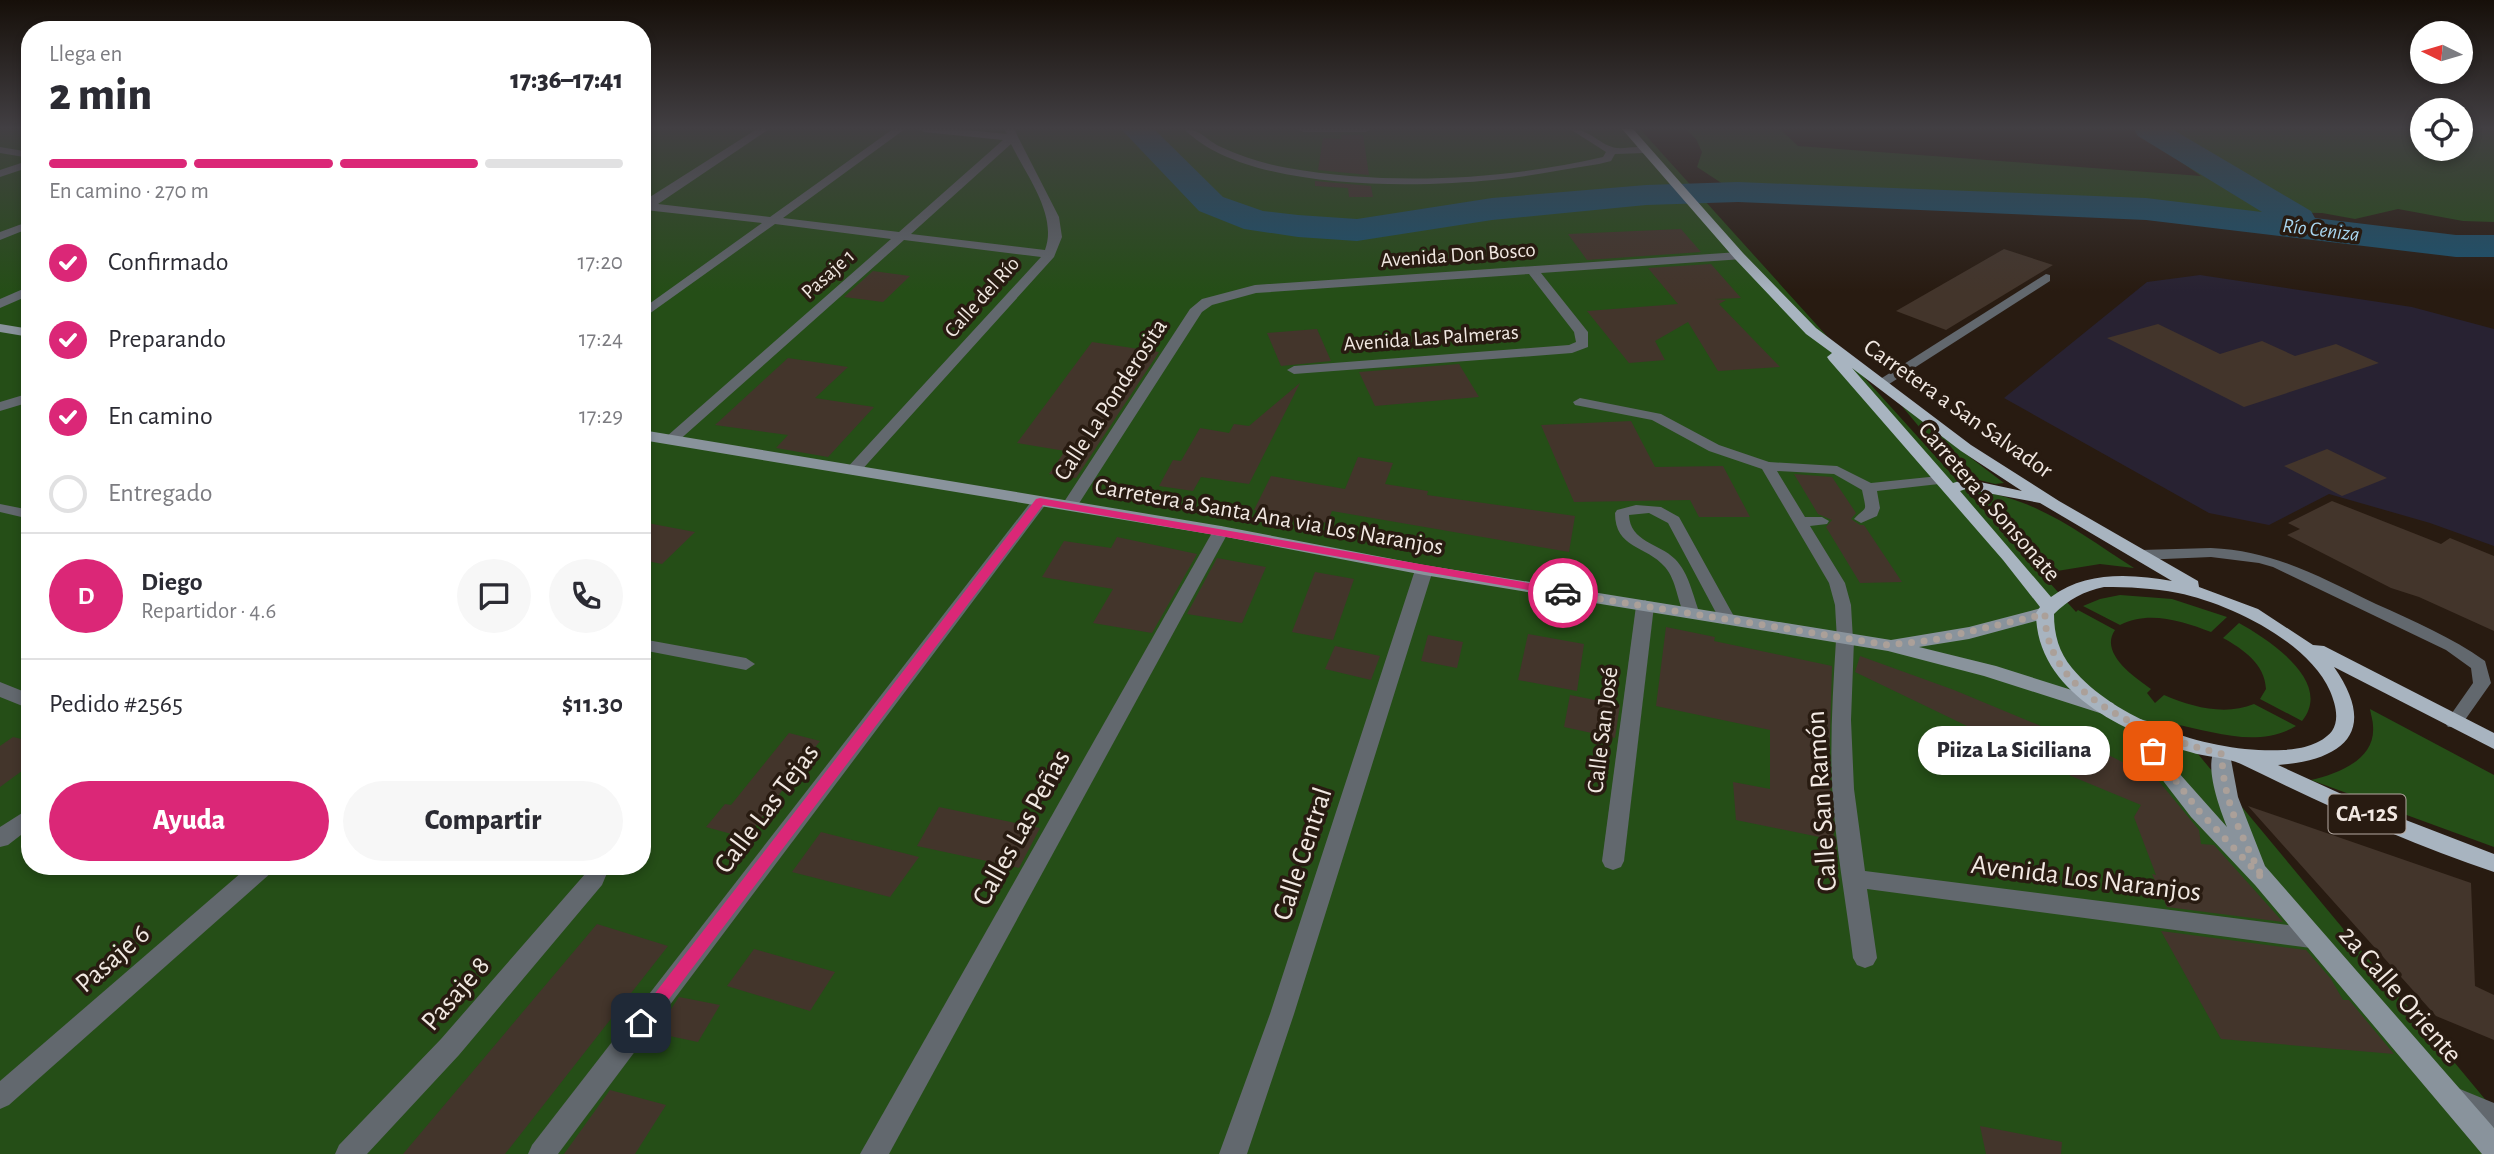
<!DOCTYPE html>
<html lang="es">
<meta charset="utf-8">
<style>
body{margin:0;font-family:"Alegreya Sans",sans-serif;background:#f7f7f7;color:#2b2b33;height:100vh;display:flex;flex-direction:column;font-size:26px;white-space:nowrap}
*{box-sizing:border-box;margin:0}
p{font-size:23px;color:#7c7c81}
.icon{flex:none;width:38px;height:38px;fill:none;stroke:currentColor;stroke-width:2;stroke-linecap:round;stroke-linejoin:round}
.map{position:relative;flex:1;overflow:hidden}
.drawer{position:absolute;left:21px;top:21px;width:630px;height:854px;display:flex;flex-direction:column;background:#fff;border-radius:28px;box-shadow:0 4px 10px #0003}
.drawer>*{flex:none}
.needle{width:46px;rotate:275deg}
.buttons{position:absolute;left:2410px;top:21px;display:grid;gap:14px}
.buttons a{display:grid;place-items:center;width:63px;height:63px;border-radius:50%;background:#fff;box-shadow:0 4px 10px #0003;font-size:35px}
.pin{position:absolute;display:grid;place-items:center;width:60px;height:60px;color:#fff;margin:-30px;border-radius:14px;box-shadow:0 4px 10px #0006}
.courier{position:absolute;display:grid;place-items:center;width:70px;height:70px;margin:-35px;border:5px solid #db2777;border-radius:50%;background:#fff;color:#222;box-shadow:0 2px 9px #0007}
.bubble{position:absolute;height:49px;border-radius:24px;background:#fff;box-shadow:0 4px 10px #0003;font-size:23px;font-weight:800;line-height:49px;text-align:center}
.head em{font-style:normal;font-weight:800}
.head div{display:flex;flex-direction:column-reverse}
.head{display:flex;align-items:center;justify-content:space-between;height:119px;padding:0 28px}
h1{font-size:46px;font-weight:800;line-height:52px}
.bar{display:grid;grid-template-columns:repeat(4,1fr);gap:10px 7px;align-content:center;height:84px;padding:0 28px}
.bar i{height:9px;border-radius:5px;background:#e1e1e2}
.bar .selected{background:#db2777}
.bar p{grid-column:span 4}
.line{display:flex;align-items:center;gap:18px;padding:0 28px;border-top:2px solid #e1e1e2}
.line div{flex:1}
.round{display:grid;place-items:center;flex:none;width:74px;height:74px;border-radius:37px;background:#f7f7f7}
ol{padding:0 28px;list-style:none}
li{display:flex;align-items:center;gap:21px;height:77px}
li p{margin-inline-start:auto}
li .icon{padding:7px;border-radius:50%;background:#db2777;color:#fff;stroke-width:4}
li:last-child{color:#7c7c81}
li i{width:38px;height:38px;border:4px solid #e1e1e2;border-radius:50%}
.cta{display:flex;gap:14px;margin-top:auto;padding:14px 28px}
.cta a{flex:1;height:80px;border-radius:42px;background:#db2777;color:#fff;font-size:28px;font-weight:800;line-height:80px;text-align:center}
.cta a+a{background:#f7f7f7;color:#2b2b33}
.map>svg:first-child{display:block}
.education{fill:#282232}
.green{fill:#254e17}
.lines{fill:none;stroke-linecap:round;stroke-linejoin:round}
.river{fill:#1b536f;fill-rule:evenodd}
.building{fill:#43352b}
.lane{fill:#62686e;fill-rule:evenodd}
.street{fill:#62686e;fill-rule:evenodd}
.secondary{fill:#89939c;fill-rule:evenodd}
.primary{fill:#a8b4c0;fill-rule:evenodd}
.route{fill:#db2777}
.done{stroke:#aba099;stroke-width:7;stroke-dasharray:0 12.6}
.labels{text-anchor:middle;dominant-baseline:central;stroke-width:7;stroke-linejoin:round;paint-order:stroke}
.far-water-label{font-size:21px;font-style:italic;fill:#a8d6f0;stroke:#281b11}
.far-street-label{font-size:21px;fill:#f1e8e2;stroke:#281b11}
.shield{fill:#281b11;stroke:#b5aaa3;stroke-width:2}
.shield-label{font-size:23px;font-weight:bold;fill:#f1e8e2}
.street-label{font-size:24px;fill:#f1e8e2;stroke:#281b11}
.near-street-label{font-size:28px;fill:#f1e8e2;stroke:#281b11}
</style>
<div class="map">
<svg width="2494" height="1154" viewBox="0 0 2494 1154">
<rect width="100%" height="100%" fill="#281b11"/>
<polygon class="education" points="2200,275 2412,307 2494,329 2494,546 2430,523 2329,494 2269,525 2209,513 2004,398 2147,282"/>
<g class="green">
<path d="M0,129H30V866H642V129H1640L2076,612L2078,610L2115,630C2099,653 2134,677 2151,689L2147,693L2155,703L2164,695C2192,707 2225,716 2254,704L2296,726C2257,749 2213,731 2173,724L2494,1110V1154H0Z"/>
<polygon points="1686,129 1780,129 1798,146 2201,176 2134,129 2422,129 2422,149 2460,149 2461,129 2494,129 2494,222 2463,221 2398,209 2355,219 2322,213 2258,212 2157,204 1723,184 1697,167 1702,152 1696,139"/>
<polygon points="1901,405 2004,483 1995,484 1959,475"/>
<path d="M1976,491C2039,499 2082,535 2134,568L2100,564L2057,571L2039,567L1974,493Z"/>
<path d="M2120,595L2172,599L2227,617L2211,632C2183,621 2148,610 2120,625L2083,606L2100,599Z"/>
<path d="M2239,623C2268,639 2334,682 2302,721L2260,699L2266,689C2265,664 2243,649 2223,638Z"/>
<path d="M2370,709L2494,775V847L2311,780C2337,774 2376,760 2373,726C2373,721 2371,715 2370,709Z"/>
</g>
<g class="lines">
<polygon class="river" points="1121,129 1154,129 1223,197 1263,211 1298,215 1357,219 1492,198 1646,185 1738,182 2146,198 2262,212 2138,136 2134,129 2172,129 2311,211 2315,218 2456,235 2494,235 2494,257 2456,257 2146,220 1738,202 1646,205 1492,220 1357,241 1298,237 1244,229 1199,211"/>
</g>
<g class="building">
<polygon points="1341,135 1363,135 1369,175 1318,170 1323,138 1342,139"/>
<polygon points="1315,181 1371,186 1373,197 1349,197 1348,188 1315,186"/>
<polygon points="1681,229 1701,252 1587,260 1568,234"/>
<polygon points="2004,249 2053,265 1946,330 1896,311"/>
<polygon points="1711,264 1741,298 1715,299 1726,300 1719,304 1780,367 1718,371 1688,322 1655,341 1665,360 1629,363 1587,311 1678,304 1648,268"/>
<polygon points="873,271 910,276 883,302 844,297"/>
<polygon points="2158,324 2220,354 2262,341 2295,356 2336,344 2379,363 2244,407 2107,338"/>
<polygon points="1317,329 1331,361 1281,366 1267,333"/>
<polygon points="1092,342 1159,352 1076,478 1049,474 1065,451 1017,443"/>
<polygon points="788,358 848,367 815,398 874,407 828,457 776,448 788,435 715,425"/>
<polygon points="1459,364 1479,397 1375,406 1359,372"/>
<polygon points="1300,383 1249,484 1201,477 1193,491 1159,486 1173,460 1181,461 1200,428 1229,433 1234,424 1249,426"/>
<polygon points="1631,421 1655,467 1723,466 1750,517 1699,517 1690,500 1574,502 1541,425"/>
<polygon points="2327,449 2387,478 2342,496 2284,466"/>
<polygon points="1358,457 1393,463 1385,484 1428,491 1427,495 1575,516 1569,552 1332,511 1327,523 1254,510 1271,476 1345,489"/>
<polygon points="1794,474 1832,477 1856,513 1851,519 1860,525 1864,525 1902,582 1860,583 1826,527 1832,520 1818,514"/>
<polygon points="2332,501 2441,544 2450,538 2494,556 2494,631 2419,597 2391,588 2287,535 2300,529 2288,523"/>
<polygon points="642,522 695,532 662,564 642,560"/>
<polygon points="1117,537 1197,554 1152,633 1093,623 1113,589 1042,577 1064,541 1111,548"/>
<polygon points="1217,558 1266,567 1242,623 1187,614"/>
<polygon points="1315,572 1354,579 1333,640 1292,632"/>
<polygon points="1666,627 1715,637 1714,641 1832,666 1829,768 1834,840 1736,820 1733,782 1770,789 1770,730 1656,706"/>
<polygon points="1528,634 1584,644 1577,691 1518,680"/>
<polygon points="1428,635 1463,642 1457,668 1421,661"/>
<polygon points="1335,646 1380,656 1371,680 1325,669"/>
<polygon points="1860,656 1954,690 2094,748 2157,779 2199,830 2201,844 2214,845 2283,922 2167,907 2152,874 2156,875 2134,817 2141,805 2071,776 1855,672"/>
<polygon points="1570,695 1620,705 1615,738 1564,727"/>
<polygon points="789,733 820,741 746,838 706,827 725,804 731,805"/>
<polygon points="13,737 30,741 30,765 0,787 0,746"/>
<polygon points="2248,806 2471,883 2475,986 2494,995 2494,1040 2436,1016"/>
<polygon points="939,807 1040,828 1019,868 917,846"/>
<polygon points="821,832 919,857 890,897 792,872"/>
<polygon points="597,924 668,946 505,1154 403,1154"/>
<polygon points="2161,931 2306,950 2331,979 2343,1000 2349,1000 2394,1054 2221,1039"/>
<polygon points="754,949 835,972 810,1011 727,986"/>
<polygon points="679,997 720,1005 698,1042 655,1033"/>
<polygon points="610,1090 666,1105 635,1154 564,1154"/>
<polygon points="1980,1126 2062,1142 2061,1154 1986,1154"/>
</g>
<g class="lines">
<g class="lane">
<path d="M1580,398L1661,414L1719,445L1769,462L1837,466L1871,483L1939,476L1946,480L1939,484L1877,491L1880,508L1877,516L1861,523L1854,519C1867,505 1867,514 1862,490L1834,474L1777,471L1805,517H1822L1829,521L1827,524L1810,526L1845,583L1851,605L1853,640L1845,645L1837,640L1835,605L1829,583L1762,469L1709,451L1652,420L1575,405L1573,402Z"/>
<polygon points="0,504 30,510 30,519 0,512"/>
<path d="M1636,505L1661,507L1679,517L1736,620L1734,624H1722L1668,523L1649,513L1629,515C1630,542 1659,543 1675,559C1689,573 1693,596 1700,614L1698,618H1686C1677,602 1677,581 1665,567C1646,545 1615,549 1615,513L1617,510Z"/>
<path d="M2211,548C2276,551 2319,577 2376,604C2414,621 2451,637 2485,661L2491,683L2460,727H2448L2445,723L2473,683L2471,668L2446,650L2273,567L2259,563L2211,557L2141,560L2133,555L2141,550Z"/>
<polygon points="642,639 746,658 755,664 746,670 642,650"/>
</g>
<g class="street">
<path d="M757,129H769L658,204L770,217L893,129H905L783,218L899,232L1003,140L924,132L919,129H956L1007,134L1004,129H1014L1059,217L1062,237L1054,257L859,473L853,475L845,470L1041,257L904,240L676,443H666L663,440L666,437L891,239L775,224L642,319V309L762,223L645,210H642V202ZM1011,144C1026,175 1058,215 1045,250L911,234Z"/>
<path d="M1184,129C1201,129 1207,141 1221,147C1243,157 1265,164 1288,168C1390,186 1503,180 1603,157L1606,152L1570,129C1591,129 1600,146 1617,148C1628,149 1641,144 1650,150L1645,153L1615,154L1611,161L1599,164C1564,169 1529,177 1493,180C1411,188 1245,191 1184,129Z"/>
<polygon points="1298,129 1371,129 1366,132 1303,132"/>
<polygon points="0,147 30,152 30,158 0,153"/>
<polygon points="30,160 30,167 0,177 0,170"/>
<polygon points="30,221 30,228 0,240 0,232"/>
<polygon points="1739,252 1743,253 1743,259 1541,273 1588,332 1588,347 1572,353 1294,374 1287,370 1294,366 1569,345 1576,342 1574,332 1529,274 1256,293 1212,305 1202,312 1076,508 1070,510 1062,505 1190,309 1202,299 1255,285"/>
<polygon points="2046,274 2050,275 2050,281 1886,386 1881,387 1874,383"/>
<polygon points="30,286 30,295 0,308 0,299"/>
<polygon points="30,393 30,402 0,411 0,402"/>
<polygon points="1040,496 1048,501 1046,504 558,1154 528,1154 532,1145 1034,498"/>
<polygon points="1221,526 1229,531 889,1154 860,1154 1213,531"/>
<polygon points="1424,565 1433,570 1294,1014 1247,1154 1219,1154 1270,1014 1415,570"/>
<polygon points="1645,600 1654,606 1624,861 1621,867 1613,870 1605,867 1602,861 1636,606"/>
<path d="M1845,634L1854,640L1851,720L1854,789L1865,871L2311,928L2319,931L2323,938L2319,945L2311,948L1867,889L1877,958L1873,965L1865,968L1857,965L1853,958C1846,901 1835,844 1832,786C1830,737 1833,689 1836,640Z"/>
<polygon points="0,682 30,694 30,709 0,697"/>
<polygon points="30,808 30,828 8,845 0,847 0,827"/>
<polygon points="249,866 275,866 272,872 9,1105 0,1109 0,1081"/>
<polygon points="588,866 610,866 602,885 459,1055 367,1154 335,1154 339,1145 441,1039 585,874"/>
<polygon points="2455,1087 2494,1103 2494,1128 2446,1107 2442,1099 2446,1091"/>
</g>
<g class="secondary">
<polygon points="0,324 30,329 30,337 0,332"/>
<polygon points="642,430 1221,526 1424,565 1891,640 1969,627 2045,607 2054,613 2051,617 1969,639 1919,647 1996,666 2113,703 2116,708 2113,713 2106,715 1984,676 1888,651 1424,575 1221,536 642,440"/>
<path d="M2140,719L2147,721L2178,772L2227,827C2220,809 2204,767 2215,749L2222,747L2229,749L2238,797L2265,866L2494,1128V1154H2482L2255,885L2191,817L2164,782L2130,726L2133,721Z"/>
</g>
<path class="primary" d="M1622,129H1633L1743,253L1816,328L1971,445L2059,501L2198,581L2199,587L2258,609L2313,645L2324,646L2494,733V749L2334,667C2378,730 2346,760 2278,765L2359,802L2494,854V872C2407,843 2323,804 2241,764C2227,757 2205,757 2190,752C2125,733 2036,692 2036,613L2040,607L2003,560L1829,360L1827,357L1832,353L1806,334L1735,259ZM1852,368L1961,451L2022,491L1966,479L1953,483ZM1966,489L2040,503L2172,581C2131,574 2086,571 2051,597L1960,491ZM2104,587C2129,587 2153,588 2178,593C2228,603 2308,641 2330,691C2335,703 2340,719 2332,731C2321,745 2300,749 2284,750C2214,754 2118,723 2072,668C2059,652 2054,635 2054,614C2068,600 2084,591 2104,587Z"/>
</g>
<linearGradient id="sky" x2="0" y2="1"><stop stop-color="#160f09"/><stop offset="0.44" stop-color="#423f43"/><stop offset="1" stop-color="#423f43" stop-opacity="0"/></linearGradient>
<rect width="2494" height="291" fill="url(#sky)"/>
<polygon class="route" points="1040,498 1563,589 1569,593 1563,596 1043,505 647,1028 636,1028 633,1023 636,1018 1036,499"/>
<g class="lines">
<path class="done" d="M1563,593L1888,645L1933,640L2045,614C2045,698 2154,737 2222,754C2222,800 2243,838 2263,879L2199,811L2153,751"/>
</g>
<g class="labels">
<g class="far-water-label">
<text transform="translate(2321 230) rotate(7)">Río Ceniza</text>
</g>
<g class="far-street-label">
<text transform="translate(1458 255) rotate(-4)">Avenida Don Bosco</text>
<text transform="translate(828 274) rotate(-42)">Pasaje 1</text>
<text transform="translate(982 297) rotate(-48)">Calle del Río</text>
<text transform="translate(1431 338) rotate(-4)">Avenida Las Palmeras</text>
</g>
<rect class="shield" x="2328.5" y="794.5" width="77" height="39" rx="5"/>
<g class="shield-label">
<text x="2367" y="814">CA-12S</text>
</g>
<g class="street-label">
<text transform="translate(1111 400) rotate(-57)">Calle La Ponderosita</text>
<text transform="translate(1958 409) rotate(35)">Carretera a San Salvador</text>
<text transform="translate(1989 502) rotate(49)">Carretera a Sonsonate</text>
<text transform="translate(1269 517) rotate(10)">Carretera a Santa Ana via Los Naranjos</text>
<text transform="translate(1603 730) rotate(-83)">Calle San José</text>
</g>
<g class="near-street-label">
<text transform="translate(1822 801) rotate(-94)">Calle San Ramón</text>
<text transform="translate(767 809) rotate(-53)">Calle Las Tejas</text>
<text transform="translate(1022 828) rotate(-61)">Calles Las Peñas</text>
<text transform="translate(1303 854) rotate(-72)">Calle Central</text>
<text transform="translate(2086 879) rotate(7)">Avenida Los Naranjos</text>
<text transform="translate(113 959) rotate(-41)">Pasaje 6</text>
<text transform="translate(456 994) rotate(-49)">Pasaje 8</text>
<text transform="translate(2400 995) rotate(49)">2a Calle Oriente</text>
</g>
</g>
</svg>
<div class="buttons">
<a><svg class="needle" viewBox="-14 -14 28 28"><path d="M0-13l5 13h-10z" fill="#e53935"/><path d="M0 13l5-13h-10z" fill="#7c7c81"/></svg></a>
<a><svg class="icon" aria-label="locate" viewBox="0 0 24 24"><circle cx="12" cy="12" r="6"/><path d="M12 2v4M12 18v4M2 12h4M18 12h4"/></svg></a>
</div>
<div class="pin" style="left:2153px;top:751px;background:#ea580c"><svg class="icon" aria-label="bag" viewBox="0 0 24 24"><path d="M5 8h14l-1 12H6zM9 8a3 3 0 0 1 6 0"/></svg></div>
<div class="pin" style="left:641px;top:1023px;background:#1f2937"><svg class="icon" aria-label="home" viewBox="0 0 24 24"><path d="M3 11l9-7 9 7M6 9v11h12V9"/></svg></div>
<div class="courier" style="left:1563px;top:593px"><svg class="icon" aria-label="car" viewBox="0 0 24 24"><path d="M5 17H2v-5l4-1 3-4h7l3 4 3 1v5h-3M9 17h6M6 11h13"/><circle cx="7" cy="17" r="2"/><circle cx="17" cy="17" r="2"/></svg></div>
<div class="bubble" style="left:1918px;top:726px;width:192px">Piiza La Siciliana</div>
<section class="drawer">
<div class="head"><div><h1>2 min</h1><p>Llega en</p></div><em>17:36–17:41</em></div>
<div class="bar"><i class="selected"></i><i class="selected"></i><i class="selected"></i><i></i><p>En camino · 270 m</p></div>
<ol>
<li><svg class="icon" aria-label="check" viewBox="0 0 24 24"><path d="M5 12l5 5 9-10"/></svg>Confirmado<p>17:20</p></li>
<li><svg class="icon" aria-label="check" viewBox="0 0 24 24"><path d="M5 12l5 5 9-10"/></svg>Preparando<p>17:24</p></li>
<li><svg class="icon" aria-label="check" viewBox="0 0 24 24"><path d="M5 12l5 5 9-10"/></svg>En camino<p>17:29</p></li>
<li><i></i>Entregado</li>
</ol>
<div class="line" style="height:126px"><b class="round" style="background:#db2777;color:#fff">D</b><div><b>Diego</b><p>Repartidor · 4.6</p></div><a class="round"><svg class="icon" aria-label="chat" viewBox="0 0 24 24"><path d="M4 5h16v11H9l-5 4z"/></svg></a><a class="round"><svg class="icon" aria-label="phone" viewBox="0 0 24 24"><path d="M5 4h4l2 5-3 2q2 4 5 5l2-3 5 2v4C11 20 4 13 5 4z"/></svg></a></div>
<div class="line" style="height:91px"><div>Pedido #2565</div><b>$11.30</b></div>
<div class="cta"><a>Ayuda</a><a>Compartir</a></div>
</section>
</div>
